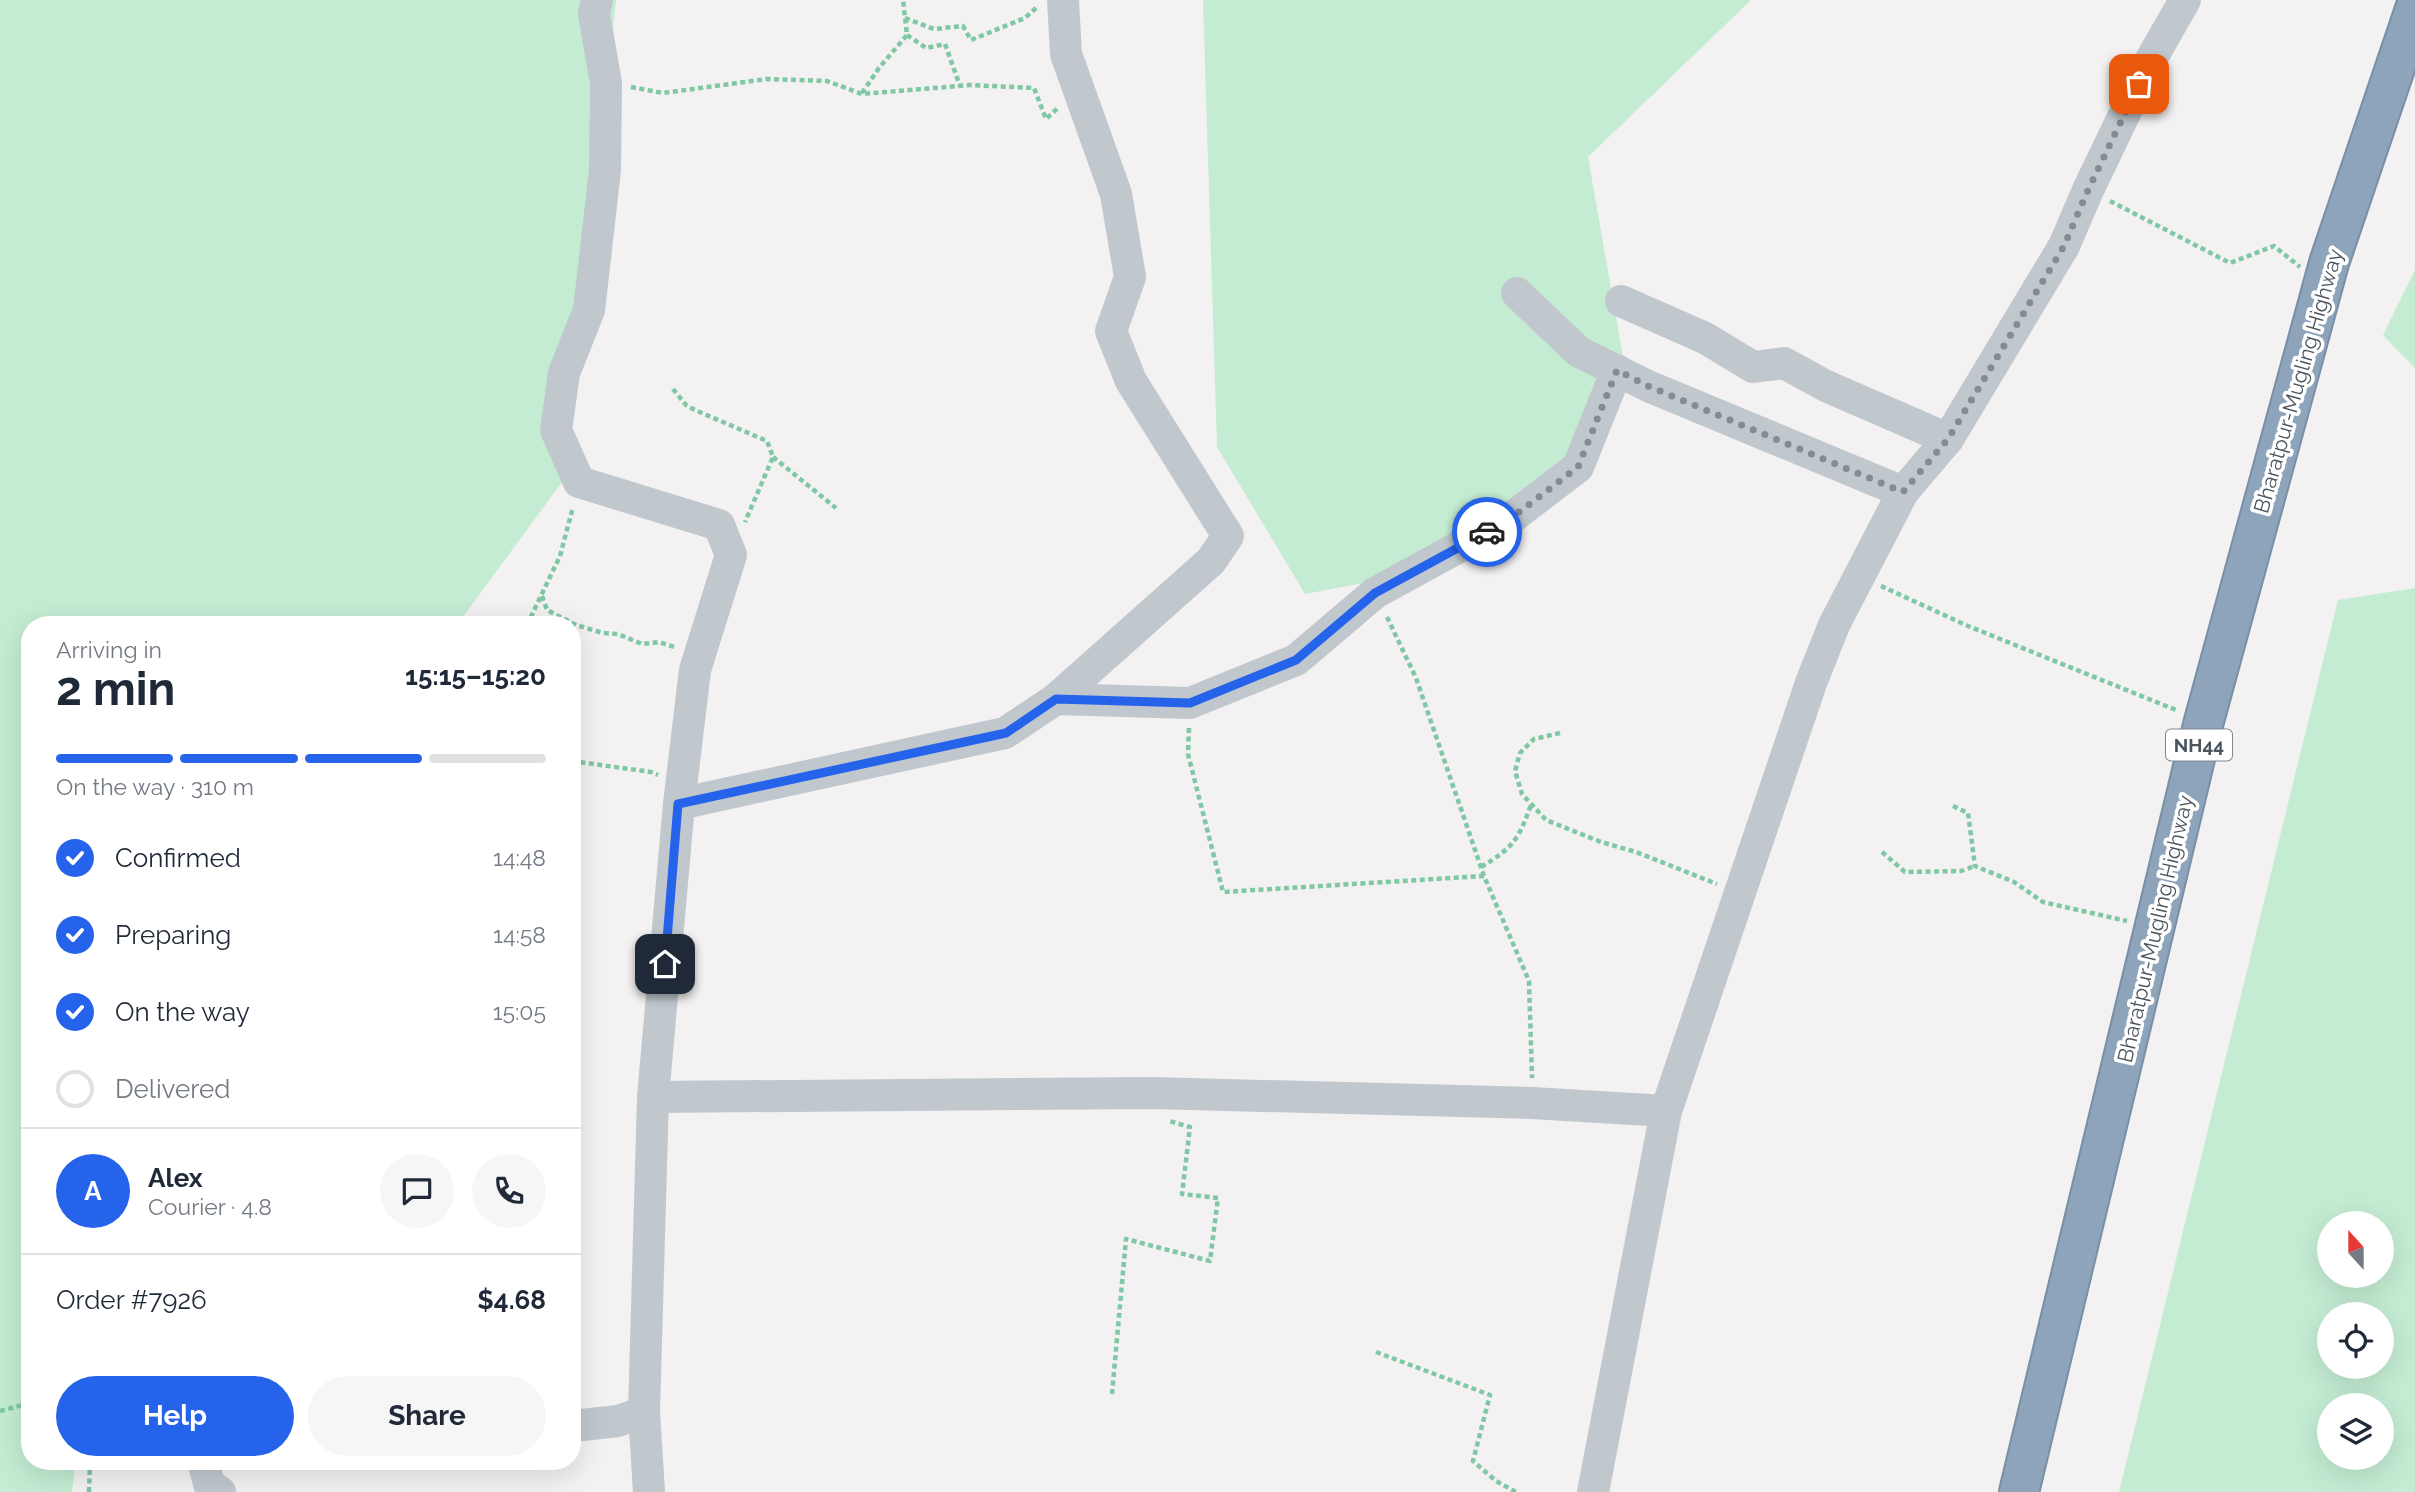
<!DOCTYPE html>
<meta charset="utf-8">
<style>
body{margin:0;font-family:Raleway,sans-serif;background:#f6f6f7;color:#1f2937;height:100vh;display:flex;flex-direction:column;font-size:26px;white-space:nowrap}
*{box-sizing:border-box;margin:0}
p{font-size:23px;color:#747a83}
.icon{flex:none;width:38px;height:38px;fill:none;stroke:currentColor;stroke-width:2;stroke-linecap:round;stroke-linejoin:round}
.map{position:relative;flex:1;overflow:hidden}
.details{position:absolute;left:21px;top:616px;width:560px;height:854px;display:flex;flex-direction:column;background:#fff;border-radius:28px;box-shadow:0 7px 28px #0002}
.details>*{flex:none}
.needle{width:46px;rotate:339deg}
.buttons{position:absolute;left:2317px;top:1211px;display:grid;gap:14px}
.buttons a{display:grid;place-items:center;width:77px;height:77px;border-radius:50%;background:#fff;box-shadow:0 7px 28px #0002;font-size:35px}
.pin{position:absolute;display:grid;place-items:center;width:60px;height:60px;color:#fff;margin:-30px;border-radius:14px;box-shadow:0 4px 10px #0006}
.courier{position:absolute;display:grid;place-items:center;width:70px;height:70px;margin:-35px;border:5px solid #2563eb;border-radius:50%;background:#fff;color:#222;box-shadow:0 2px 9px #0007}
.headline em{font-style:normal;font-weight:700}
.headline div{display:flex;flex-direction:column-reverse}
.headline{display:flex;align-items:center;justify-content:space-between;height:119px;padding:0 35px}
h1{font-size:46px;font-weight:700;line-height:52px}
.bar{display:grid;grid-template-columns:repeat(4,1fr);gap:10px 7px;align-content:center;height:84px;padding:0 35px}
.bar i{height:9px;border-radius:5px;background:#e0e1e3}
.bar .current{background:#2563eb}
.bar p{grid-column:span 4}
.line{display:flex;align-items:center;gap:18px;padding:0 35px;border-top:2px solid #e0e1e3}
.line div{flex:1}
.round{display:grid;place-items:center;flex:none;width:74px;height:74px;border-radius:37px;background:#f6f6f7}
ol{padding:0 35px;list-style:none}
li{display:flex;align-items:center;gap:21px;height:77px}
li p{margin-inline-start:auto}
li .icon{padding:7px;border-radius:50%;background:#2563eb;color:#fff;stroke-width:4}
li:last-child{color:#747a83}
li i{width:38px;height:38px;border:4px solid #e0e1e3;border-radius:50%}
.cta{display:flex;gap:14px;margin-top:auto;padding:14px 35px}
.cta a{flex:1;height:80px;border-radius:42px;background:#2563eb;color:#fff;font-size:28px;font-weight:700;line-height:80px;text-align:center}
.cta a+a{background:#f6f6f7;color:#1f2937}
.map>svg:first-child{display:block}
.green{fill:#c4ecd3;fill-rule:evenodd}
.lines{fill:none;stroke-linecap:round;stroke-linejoin:round}
.highway-casing{stroke:#788fa7;stroke-width:42}
.path{stroke:#7ec8a3;stroke-width:4.5;stroke-dasharray:5 3.5;stroke-linecap:butt}
.minor{stroke:#c0c8ce;stroke-width:32}
.highway{stroke:#8da4bb;stroke-width:38}
.done{stroke:#858b91;stroke-width:7;stroke-dasharray:0 12.6}
.route{stroke:#2563eb;stroke-width:9}
.labels{text-anchor:middle;dominant-baseline:central;stroke-width:7;stroke-linejoin:round;paint-order:stroke}
.shield{fill:#fff;stroke:#80878e;stroke-width:2}
.shield-label{font-size:19px;font-weight:bold;fill:#4a545d}
.street-label{font-size:21px;fill:#4a545d;stroke:#fff}
</style>
<div class="map">
<svg width="2415" height="1492" viewBox="0 0 2415 1492">
<rect width="100%" height="100%" fill="#f3f1f1"/>
<g class="green">
<polygon points="0,0 616,0 562,482 457,625 30,625 30,1461 76,1461 72,1492 0,1492"/>
<polygon points="1203,0 1751,0 1588,157 1628,386 1569,461 1428,571 1305,594 1217,447"/>
<polygon points="2415,270 2415,368 2383,335"/>
<path d="M2415,588V1492H2119L2338,600ZM2329,1223H2382V1276H2329ZM2382,1314V1367H2329V1314ZM2382,1405V1458H2329V1405Z"/>
</g>
<g class="lines">
<defs>
<polyline id="highway" points="2019,1492 2204,721 2329,263 2415,9"/>
</defs>
<use href="#highway" class="highway-casing"/>
<g class="path">
<polyline points="905,18 934,29 963,26 971,40 1025,18 1036,8"/>
<polyline points="907,35 926,48 945,44 960,86"/>
<polyline points="631,87 663,93 767,79 827,81 862,94 970,85 1034,88 1046,119 1058,108"/>
<polyline points="862,93 879,68 907,35 903,0"/>
<polyline points="2110,201 2230,263 2274,246 2300,267"/>
<polyline points="673,389 686,405 695,410 767,441 773,457 745,522"/>
<polyline points="773,457 836,508"/>
<polyline points="1881,586 1968,626 2176,710"/>
<polyline points="542,596 547,610 576,625 603,633 618,634 642,644 659,642 677,648"/>
<polyline points="1387,617 1416,678 1484,876 1529,981 1532,1078"/>
<polyline points="527,625 560,556 573,507"/>
<polyline points="1189,728 1188,754 1223,892 1484,876"/>
<polyline points="1560,733 1534,739 1520,753 1515,771 1522,794 1546,820 1601,842 1636,852 1717,884"/>
<polyline points="572,761 651,772 658,775"/>
<polyline points="1953,806 1968,813 1975,866 2014,882 2043,902 2127,921"/>
<polyline points="1882,852 1905,872 1961,871 1975,866"/>
<path d="M1481,867C1514,847 1518,840 1531,805"/>
<polyline points="1376,1352 1490,1395 1473,1461 1496,1481 1516,1492"/>
<polyline points="1112,1394 1126,1239 1210,1261 1218,1198 1182,1194 1190,1127 1169,1121"/>
<polyline points="0,1411 30,1403"/>
<polyline points="89,1492 90,1461"/>
</g>
<g class="minor">
<polyline points="597,0 594,14 606,83 605,170 589,310 564,373 556,430 579,482 719,525 731,555 695,670 679,804 653,1097"/>
<polyline points="1517,293 1579,352 1648,386 1903,492"/>
<polyline points="1621,301 1705,338 1753,367 1784,363 1826,386 1948,439"/>
<polyline points="1056,699 1190,703 1296,660 1375,593 1510,519 1578,467 1617,370"/>
<polyline points="679,804 1005,733 1056,699 1211,561 1228,536 1131,381 1111,331 1130,277 1116,194 1066,54 1063,0"/>
<polyline points="573,1426 618,1421 644,1412"/>
<polyline points="203,1461 209,1484 220,1492"/>
<polyline points="649,1492 644,1412 653,1097 1152,1093 1532,1103 1666,1111"/>
<polyline points="1593,1492 1666,1111 1811,683 1834,625 1903,492 1948,439 2064,246 2088,190 2149,63 2185,0"/>
</g>
<use href="#highway" class="highway"/>
</g>
<g class="lines">
<polyline class="done" points="1487,532 1510,519 1578,467 1617,370 1648,386 1903,492 1948,439 2064,246 2088,190 2139,84"/>
<polyline class="route" points="665,964 678,804 1006,733 1056,699 1190,703 1296,660 1375,593 1487,532"/>
</g>
<g class="labels">
<rect class="shield" x="2166" y="729.5" width="66" height="31" rx="5"/>
<g class="shield-label">
<text x="2199" y="745">NH44</text>
</g>
<g class="street-label">
<text transform="translate(2298 381) rotate(-74)">Bharatpur-Mugling Highway</text>
<text transform="translate(2155 929) rotate(-77)">Bharatpur-Mugling Highway</text>
</g>
</g>
</svg>
<div class="buttons">
<a><svg class="needle" viewBox="-14 -14 28 28"><path d="M0-13l5 13h-10z" fill="#e53935"/><path d="M0 13l5-13h-10z" fill="#747a83"/></svg></a>
<a><svg class="icon" aria-label="locate" viewBox="0 0 24 24"><circle cx="12" cy="12" r="6"/><path d="M12 2v4M12 18v4M2 12h4M18 12h4"/></svg></a>
<a><svg class="icon" aria-label="layers" viewBox="0 0 24 24"><path d="M12 4l9 5-9 5-9-5zM3 14l9 5 9-5"/></svg></a>
</div>
<div class="pin" style="left:2139px;top:84px;background:#ea580c"><svg class="icon" aria-label="bag" viewBox="0 0 24 24"><path d="M5 8h14l-1 12H6zM9 8a3 3 0 0 1 6 0"/></svg></div>
<div class="pin" style="left:665px;top:964px;background:#1f2937"><svg class="icon" aria-label="home" viewBox="0 0 24 24"><path d="M3 11l9-7 9 7M6 9v11h12V9"/></svg></div>
<div class="courier" style="left:1487px;top:532px"><svg class="icon" aria-label="car" viewBox="0 0 24 24"><path d="M5 17H2v-5l4-1 3-4h7l3 4 3 1v5h-3M9 17h6M6 11h13"/><circle cx="7" cy="17" r="2"/><circle cx="17" cy="17" r="2"/></svg></div>
<section class="details">
<div class="headline"><div><h1>2 min</h1><p>Arriving in</p></div><em>15:15–15:20</em></div>
<div class="bar"><i class="current"></i><i class="current"></i><i class="current"></i><i></i><p>On the way · 310 m</p></div>
<ol>
<li><svg class="icon" aria-label="check" viewBox="0 0 24 24"><path d="M5 12l5 5 9-10"/></svg>Confirmed<p>14:48</p></li>
<li><svg class="icon" aria-label="check" viewBox="0 0 24 24"><path d="M5 12l5 5 9-10"/></svg>Preparing<p>14:58</p></li>
<li><svg class="icon" aria-label="check" viewBox="0 0 24 24"><path d="M5 12l5 5 9-10"/></svg>On the way<p>15:05</p></li>
<li><i></i>Delivered</li>
</ol>
<div class="line" style="height:126px"><b class="round" style="background:#2563eb;color:#fff">A</b><div><b>Alex</b><p>Courier · 4.8</p></div><a class="round"><svg class="icon" aria-label="chat" viewBox="0 0 24 24"><path d="M4 5h16v11H9l-5 4z"/></svg></a><a class="round"><svg class="icon" aria-label="phone" viewBox="0 0 24 24"><path d="M5 4h4l2 5-3 2q2 4 5 5l2-3 5 2v4C11 20 4 13 5 4z"/></svg></a></div>
<div class="line" style="height:91px"><div>Order #7926</div><b>$4.68</b></div>
<div class="cta"><a>Help</a><a>Share</a></div>
</section>
</div>
